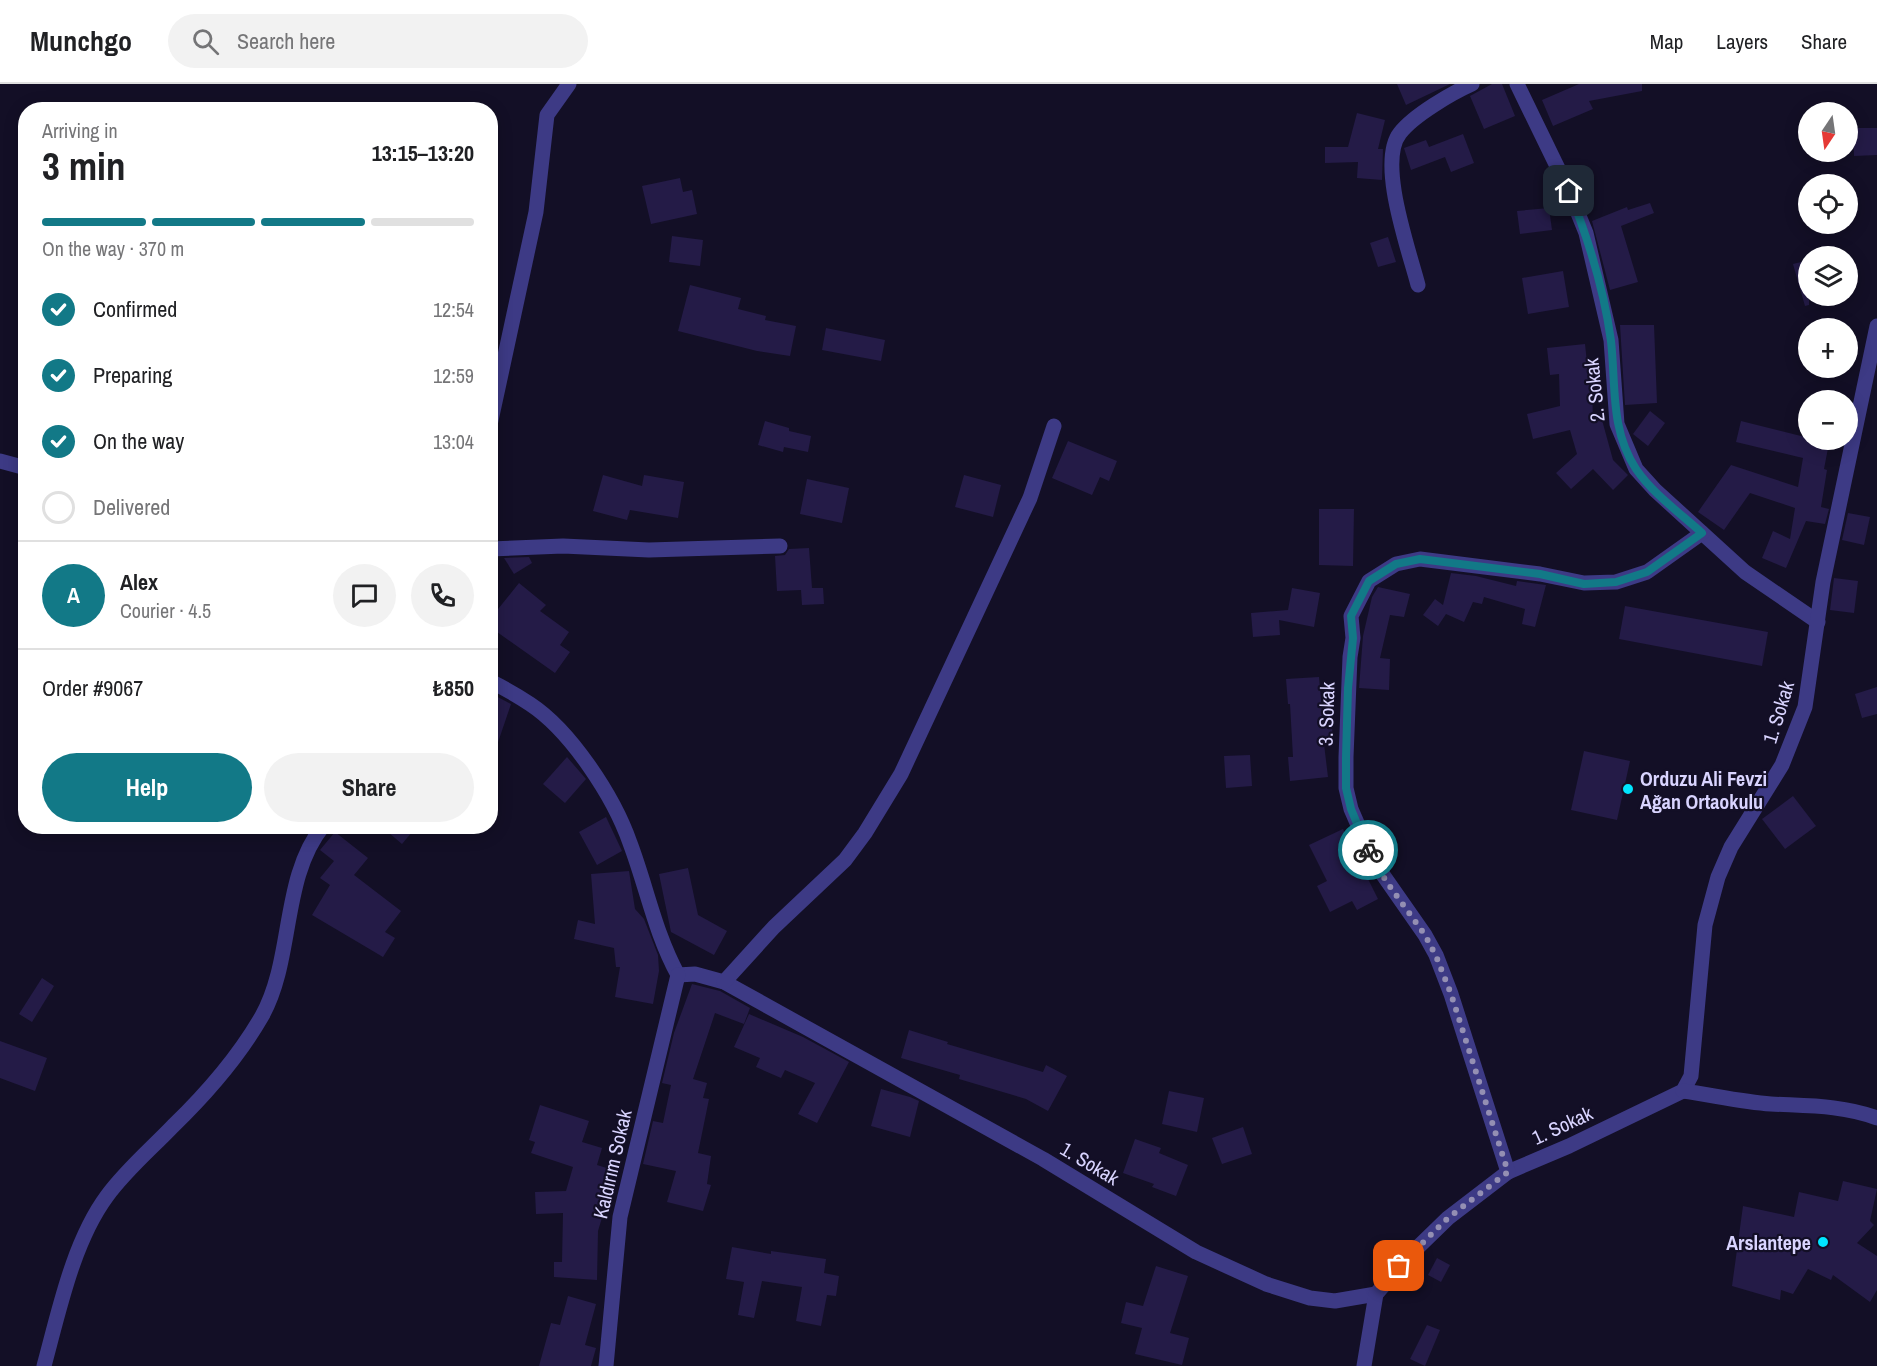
<!DOCTYPE html>
<meta charset="utf-8">
<style>
body{margin:0;font-family:"Archivo Narrow",sans-serif;background:#f2f2f2;color:#202124;height:100vh;display:flex;flex-direction:column;font-size:22px;white-space:nowrap}
*{box-sizing:border-box;margin:0}
p{font-size:20px;color:#757577}
.icon{flex:none;width:33px;height:33px;fill:none;stroke:currentColor;stroke-width:2;stroke-linecap:round;stroke-linejoin:round}
.map{position:relative;flex:1;overflow:hidden}
.side{position:absolute;left:18px;top:18px;width:480px;height:732px;display:flex;flex-direction:column;background:#fff;border-radius:24px;box-shadow:0 3px 15px #0003}
.side>*{flex:none}
.needle{width:39px;rotate:193deg}
.buttons{position:absolute;left:1798px;top:18px;display:grid;gap:12px}
.buttons a{display:grid;place-items:center;width:60px;height:60px;border-radius:50%;background:#fff;box-shadow:0 3px 15px #0003;font-size:30px}
.pin{position:absolute;display:grid;place-items:center;width:51px;height:51px;color:#fff;margin:-26px;border-radius:12px;box-shadow:0 3px 9px #0006}
.courier{position:absolute;display:grid;place-items:center;width:60px;height:60px;margin:-30px;border:4px solid #127987;border-radius:50%;background:#fff;color:#222;box-shadow:0 2px 8px #0007}
.overview em{font-style:normal;font-weight:700}
.overview div{display:flex;flex-direction:column-reverse}
.overview{display:flex;align-items:center;justify-content:space-between;height:102px;padding:0 24px}
h1{font-size:39px;font-weight:700;line-height:45px}
.bar{display:grid;grid-template-columns:repeat(4,1fr);gap:9px 6px;align-content:center;height:72px;padding:0 24px}
.bar i{height:8px;border-radius:4px;background:#e0e0e0}
.bar .active{background:#127987}
.bar p{grid-column:span 4}
.line{display:flex;align-items:center;gap:15px;padding:0 24px;border-top:2px solid #e0e0e0}
.line div{flex:1}
.round{display:grid;place-items:center;flex:none;width:63px;height:63px;border-radius:32px;background:#f2f2f2}
ol{padding:0 24px;list-style:none}
li{display:flex;align-items:center;gap:18px;height:66px}
li p{margin-inline-start:auto}
li .icon{padding:6px;border-radius:50%;background:#127987;color:#fff;stroke-width:4}
li:last-child{color:#757577}
li i{width:33px;height:33px;border:3px solid #e0e0e0;border-radius:50%}
.cta{display:flex;gap:12px;margin-top:auto;padding:12px 24px}
.cta a{flex:1;height:69px;border-radius:36px;background:#127987;color:#fff;font-size:24px;font-weight:700;line-height:69px;text-align:center}
.cta a+a{background:#f2f2f2;color:#202124}
header{display:flex;align-items:center;gap:36px;box-sizing:border-box;height:84px;padding:0 30px;background:#fff;border-bottom:2px solid #e0e0e0}
header strong{font-size:28px}
nav{display:flex;gap:33px;margin-inline-start:auto;font-size:21px}
.search{width:420px;height:54px;background:#f2f2f2;display:flex;align-items:center;gap:15px;box-sizing:border-box;padding:0 21px;border-radius:33px;color:#757577;font-size:22px}
.map>svg:first-child{display:block}
.building{fill:#241b47}
.lines{fill:none;stroke-linecap:round;stroke-linejoin:round}
.minor{stroke:#3d3a85;stroke-width:15}
.done{stroke:#948fb3;stroke-width:6;stroke-dasharray:0 10.8}
.route{stroke:#127987;stroke-width:8}
.poi-dot{fill:#00e5ff;stroke:#130f26;stroke-width:2}
.labels{text-anchor:middle;dominant-baseline:central;stroke-width:4.5;stroke-linejoin:round;paint-order:stroke}
.street-label{font-size:20px;fill:#d9d4ff;stroke:#130f26}
.poi-label{font-size:20px;font-weight:bold;fill:#d9d4ff;stroke:#130f26;text-anchor:start}
</style>
<header>
<strong>Munchgo</strong>
<div class="search"><svg class="icon" aria-label="search" viewBox="0 0 24 24"><circle cx="10" cy="10" r="6"/><path d="M15 15l6 6"/></svg>Search here</div>
<nav><a>Map</a><a>Layers</a><a>Share</a></nav>
</header>
<div class="map">
<svg width="1877" height="1282" viewBox="0 0 1877 1282">
<rect width="100%" height="100%" fill="#130f26"/>
<g class="building">
<polygon points="1397,0 1450,0 1406,21"/>
<polygon points="1492,0 1502,0 1515,32 1484,45 1470,12"/>
<polygon points="1579,0 1642,0 1642,7 1589,17 1593,25 1553,42 1542,16"/>
<polygon points="1357,29 1385,36 1378,65 1383,65 1382,96 1357,94 1358,78 1325,79 1325,63 1348,63"/>
<polygon points="1853,44 1877,44 1877,71 1854,72"/>
<polygon points="1463,50 1474,79 1451,88 1445,73 1411,86 1404,64 1426,56 1429,63"/>
<polygon points="680,94 683,108 692,106 697,130 651,140 642,102"/>
<polygon points="1650,119 1654,129 1621,142 1638,198 1610,206 1592,137 1627,123 1628,126"/>
<polygon points="1549,124 1552,146 1520,150 1517,127"/>
<polygon points="672,152 703,156 700,182 669,178"/>
<polygon points="1388,153 1396,178 1378,183 1370,159"/>
<polygon points="1809,176 1809,221 1805,222 1793,180"/>
<polygon points="1563,187 1569,223 1528,230 1522,194"/>
<polygon points="690,201 741,214 738,225 766,232 765,236 796,242 790,272 757,267 678,247"/>
<polygon points="1620,241 1654,241 1657,319 1625,321"/>
<polygon points="826,244 885,256 881,277 822,266"/>
<polygon points="1585,260 1589,298 1592,298 1593,339 1602,336 1613,376 1628,391 1613,406 1593,385 1571,405 1556,389 1577,370 1570,346 1533,355 1527,330 1560,322 1559,290 1550,291 1547,264"/>
<polygon points="1650,327 1665,339 1648,362 1633,350"/>
<polygon points="765,337 789,344 789,347 811,352 808,368 784,363 783,368 758,361"/>
<polygon points="1741,337 1829,359 1824,385 1827,386 1821,423 1829,425 1825,440 1806,437 1786,484 1762,474 1773,447 1790,455 1795,424 1750,409 1724,446 1698,428 1731,381 1798,403 1803,374 1736,358"/>
<polygon points="1068,357 1117,377 1109,397 1100,393 1092,411 1052,394"/>
<polygon points="603,391 642,402 644,391 684,398 678,434 630,426 627,436 593,427"/>
<polygon points="964,391 1001,401 993,433 955,423"/>
<polygon points="807,395 849,404 842,439 800,430"/>
<polygon points="1319,425 1354,425 1353,482 1319,481"/>
<polygon points="1848,429 1870,433 1864,461 1842,456"/>
<polygon points="809,464 812,504 823,504 824,520 802,521 801,506 777,507 775,472 785,471 789,465"/>
<polygon points="529,473 532,479 514,490 504,474"/>
<polygon points="1451,489 1476,492 1516,502 1517,497 1546,501 1535,543 1522,540 1525,525 1484,513 1482,520 1473,518 1464,538 1446,530 1438,542 1423,531 1435,515 1443,521"/>
<polygon points="1834,494 1858,497 1854,529 1830,526"/>
<polygon points="519,499 546,521 540,527 569,548 560,561 570,568 555,589 490,543 490,535"/>
<polygon points="1378,503 1410,510 1404,533 1390,531 1380,574 1390,575 1389,606 1359,604 1363,552 1372,513"/>
<polygon points="1292,504 1320,509 1314,543 1279,536 1280,551 1253,553 1251,529 1288,526"/>
<polygon points="1625,522 1768,548 1762,582 1619,555"/>
<polygon points="1319,593 1322,627 1331,626 1333,660 1324,660 1328,693 1290,697 1288,673 1293,673 1290,620 1288,620 1286,595"/>
<polygon points="1877,603 1877,630 1862,634 1855,610"/>
<polygon points="490,609 511,620 493,673 490,673"/>
<polygon points="1584,667 1630,677 1617,736 1571,726"/>
<polygon points="1250,671 1252,702 1226,704 1224,672"/>
<polygon points="567,673 586,695 565,719 543,700"/>
<polygon points="1793,712 1816,742 1785,765 1762,735"/>
<polygon points="606,733 622,767 597,781 579,748"/>
<polygon points="381,742 417,742 402,760"/>
<polygon points="1343,745 1378,815 1357,826 1352,817 1330,828 1317,802 1327,797 1309,761"/>
<polygon points="335,748 368,774 354,791 401,827 385,848 395,854 383,873 312,831 330,801 320,794 334,777 320,766"/>
<polygon points="688,784 698,831 727,847 714,871 671,848 659,790"/>
<polygon points="629,787 635,825 644,835 658,871 659,887 653,920 615,913 620,883 616,883 614,864 574,855 578,836 595,840 591,790"/>
<polygon points="42,894 54,902 32,938 19,930"/>
<polygon points="692,900 720,907 750,924 744,940 715,929 693,995 707,999 703,1014 709,1015 698,1069 711,1072 707,1100 711,1101 703,1127 667,1118 676,1087 643,1080 653,1037 663,1039 671,1001 662,999 674,949"/>
<polygon points="749,930 803,953 849,978 817,1039 798,1030 815,999 785,986 781,994 756,983 760,974 734,963"/>
<polygon points="909,946 948,958 947,960 1043,988 1046,981 1067,992 1048,1027 1026,1015 959,995 960,991 901,974"/>
<polygon points="0,957 47,974 35,1007 0,994"/>
<polygon points="881,1005 910,1013 919,1017 910,1053 871,1042"/>
<polygon points="1169,1007 1204,1014 1197,1048 1162,1040"/>
<polygon points="540,1021 589,1037 582,1058 602,1064 597,1081 616,1087 598,1147 597,1196 554,1193 554,1178 562,1178 563,1129 536,1130 535,1108 566,1107 573,1083 531,1069 535,1058 529,1056"/>
<polygon points="1243,1043 1252,1070 1222,1080 1212,1054"/>
<polygon points="1135,1055 1161,1064 1159,1069 1188,1081 1176,1112 1152,1103 1154,1100 1123,1089"/>
<polygon points="1843,1097 1877,1105 1870,1137 1874,1141 1857,1159 1877,1172 1877,1206 1870,1218 1833,1191 1831,1196 1808,1185 1793,1210 1781,1206 1780,1216 1732,1202 1743,1122 1794,1133 1799,1108 1838,1117"/>
<polygon points="732,1163 771,1170 771,1167 826,1175 824,1189 839,1192 836,1212 827,1211 821,1242 796,1237 802,1203 762,1197 754,1234 738,1231 744,1198 726,1195"/>
<polygon points="1437,1174 1450,1181 1441,1198 1428,1191"/>
<polygon points="1156,1182 1188,1192 1170,1249 1189,1254 1182,1281 1135,1270 1142,1244 1121,1239 1126,1218 1143,1222"/>
<polygon points="568,1212 596,1220 585,1261 596,1264 591,1282 539,1282 551,1239 560,1241"/>
<polygon points="1427,1241 1440,1246 1425,1282 1410,1275"/>
</g>
<g class="lines">
<g class="minor">
<polyline points="1517,0 1569,107 1586,149 1611,256 1617,340 1636,385 1655,406 1745,488 1818,538"/>
<path d="M1418,201C1409,166 1377,78 1400,49C1414,31 1452,9 1472,0"/>
<polyline points="490,341 536,128 547,31 569,0"/>
<polyline points="0,377 26,384"/>
<polyline points="490,465 563,462 649,466 780,462"/>
<path d="M490,597C504,604 518,612 530,620C571,647 614,713 630,759C647,804 655,849 678,891"/>
<polyline points="678,891 695,890 724,898 1043,1075 1196,1168 1266,1200 1310,1214 1335,1217 1376,1210 1413,1168 1448,1134 1508,1088 1569,1062 1683,1007 1691,992 1705,841 1718,793 1731,763 1782,681 1805,623 1823,498 1877,242"/>
<polyline points="724,898 774,843 845,776 865,749 901,690 1030,414 1054,342"/>
<path d="M1683,1007C1712,1011 1742,1018 1771,1020C1807,1022 1842,1021 1877,1034"/>
<polyline points="1508,1088 1451,910 1436,871 1425,851 1374,778 1351,725 1346,704 1346,673 1350,573 1353,554 1351,532 1369,497 1396,480 1420,475 1540,490 1584,499 1616,498 1647,488 1702,449"/>
<path d="M44,1282C59,1227 73,1158 107,1112C126,1086 151,1065 173,1042C206,1010 239,972 262,932C294,875 281,794 323,742"/>
<polyline points="606,1282 620,1133 678,891"/>
<polyline points="1364,1282 1376,1210"/>
</g>
</g>
<g class="lines">
<polyline class="done" points="1368,766 1386,797 1425,851 1436,872 1451,910 1508,1088 1448,1134 1399,1182"/>
<path class="route" d="M1368,766L1351,725L1346,704V673L1348,604L1353,554L1351,532L1369,497L1396,480L1420,475L1540,490L1584,500L1616,498L1647,488L1702,449C1680,429 1653,410 1636,385C1610,346 1616,300 1611,257C1604,205 1588,154 1569,107"/>
</g>
<g class="poi-dot">
<circle cx="1628" cy="705" r="6"/>
<circle cx="1823" cy="1158" r="6"/>
</g>
<g class="labels">
<g class="street-label">
<text transform="translate(1594 306) rotate(-96)">2. Sokak</text>
<text transform="translate(1778 628) rotate(-73)">1. Sokak</text>
<text transform="translate(1326 630) rotate(-88)">3. Sokak</text>
<text transform="translate(1562 1041) rotate(-25)">1. Sokak</text>
<text transform="translate(1090 1079) rotate(31)">1. Sokak</text>
<text transform="translate(612 1080) rotate(-77)">Kaldırım Sokak</text>
</g>
<g class="poi-label">
<text x="1640" y="694">Orduzu Ali Fevzi<tspan x="1640" dy="23">Ağan Ortaokulu</tspan></text>
<text x="1811" y="1158" text-anchor="end">Arslantepe</text>
</g>
</g>
</svg>
<div class="buttons">
<a><svg class="needle" viewBox="-14 -14 28 28"><path d="M0-13l5 13h-10z" fill="#e53935"/><path d="M0 13l5-13h-10z" fill="#757577"/></svg></a>
<a><svg class="icon" aria-label="locate" viewBox="0 0 24 24"><circle cx="12" cy="12" r="6"/><path d="M12 2v4M12 18v4M2 12h4M18 12h4"/></svg></a>
<a><svg class="icon" aria-label="layers" viewBox="0 0 24 24"><path d="M12 4l9 5-9 5-9-5zM3 14l9 5 9-5"/></svg></a>
<a>+</a>
<a>−</a>
</div>
<div class="pin" style="left:1399px;top:1182px;background:#ea580c"><svg class="icon" aria-label="bag" viewBox="0 0 24 24"><path d="M5 8h14l-1 12H6zM9 8a3 3 0 0 1 6 0"/></svg></div>
<div class="pin" style="left:1569px;top:107px;background:#1f2937"><svg class="icon" aria-label="home" viewBox="0 0 24 24"><path d="M3 11l9-7 9 7M6 9v11h12V9"/></svg></div>
<div class="courier" style="left:1368px;top:766px"><svg class="icon" aria-label="bike" viewBox="0 0 24 24"><circle cx="6" cy="16" r="4"/><circle cx="18" cy="16" r="4"/><path d="M6 16l4-8h5l3 8M10 8l3 8H6M13 5h3"/></svg></div>
<section class="side">
<div class="overview"><div><h1>3 min</h1><p>Arriving in</p></div><em>13:15–13:20</em></div>
<div class="bar"><i class="active"></i><i class="active"></i><i class="active"></i><i></i><p>On the way · 370 m</p></div>
<ol>
<li><svg class="icon" aria-label="check" viewBox="0 0 24 24"><path d="M5 12l5 5 9-10"/></svg>Confirmed<p>12:54</p></li>
<li><svg class="icon" aria-label="check" viewBox="0 0 24 24"><path d="M5 12l5 5 9-10"/></svg>Preparing<p>12:59</p></li>
<li><svg class="icon" aria-label="check" viewBox="0 0 24 24"><path d="M5 12l5 5 9-10"/></svg>On the way<p>13:04</p></li>
<li><i></i>Delivered</li>
</ol>
<div class="line" style="height:108px"><b class="round" style="background:#127987;color:#fff">A</b><div><b>Alex</b><p>Courier · 4.5</p></div><a class="round"><svg class="icon" aria-label="chat" viewBox="0 0 24 24"><path d="M4 5h16v11H9l-5 4z"/></svg></a><a class="round"><svg class="icon" aria-label="phone" viewBox="0 0 24 24"><path d="M5 4h4l2 5-3 2q2 4 5 5l2-3 5 2v4C11 20 4 13 5 4z"/></svg></a></div>
<div class="line" style="height:78px"><div>Order #9067</div><b>₺850</b></div>
<div class="cta"><a>Help</a><a>Share</a></div>
</section>
</div>
